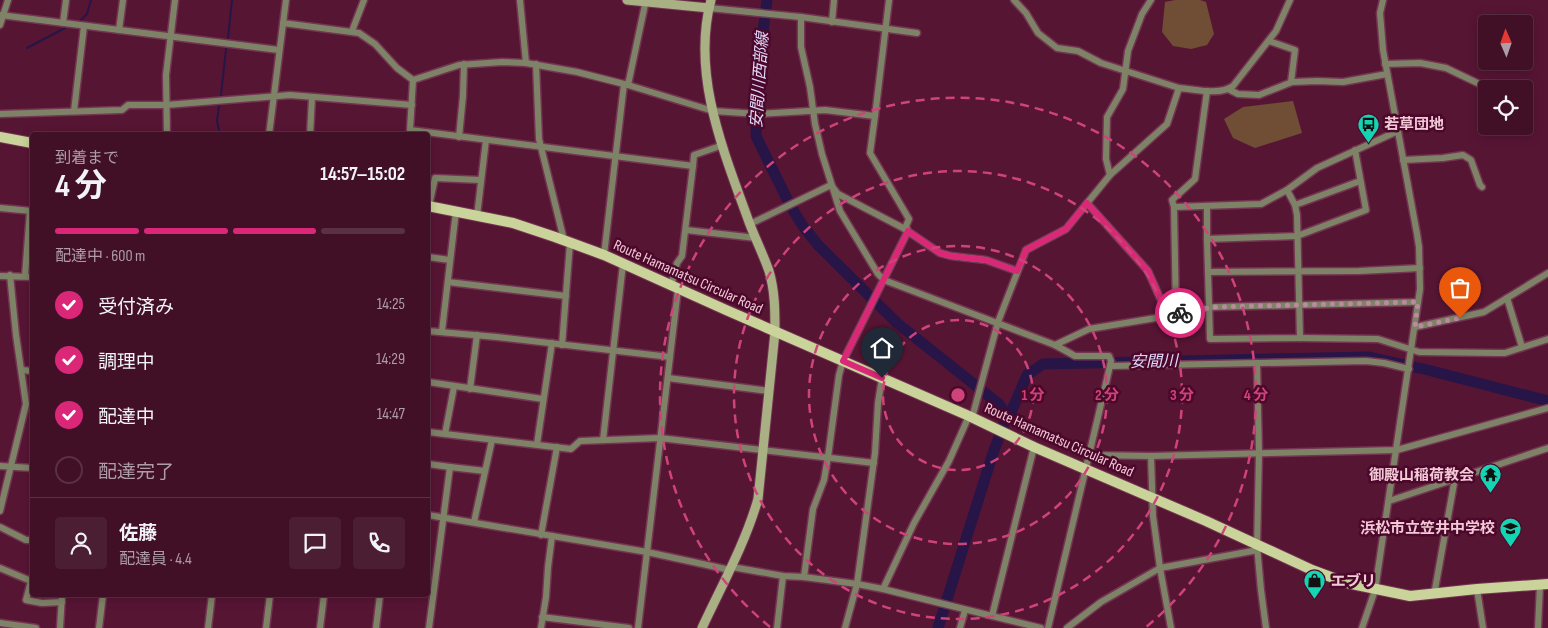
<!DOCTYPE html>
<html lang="ja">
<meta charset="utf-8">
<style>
body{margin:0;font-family:"Sofia Sans Condensed","Noto Sans JP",sans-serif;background:#4c1e33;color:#f1f3f6;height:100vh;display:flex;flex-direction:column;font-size:19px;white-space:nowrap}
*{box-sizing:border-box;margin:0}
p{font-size:16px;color:#ae9da7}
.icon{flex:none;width:28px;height:28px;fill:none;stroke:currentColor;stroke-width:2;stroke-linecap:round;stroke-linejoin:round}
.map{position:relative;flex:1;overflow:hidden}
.sheet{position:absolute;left:30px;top:132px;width:400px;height:465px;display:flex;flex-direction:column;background:#411027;border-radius:5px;box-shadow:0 2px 12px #0003,0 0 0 1px #5a3044}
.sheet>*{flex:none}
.needle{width:32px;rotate:358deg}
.tools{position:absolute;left:1478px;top:15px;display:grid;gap:10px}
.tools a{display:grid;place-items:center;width:55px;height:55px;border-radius:5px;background:#411027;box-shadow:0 2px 12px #0003,0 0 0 1px #5a3044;font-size:25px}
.pin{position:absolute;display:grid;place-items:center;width:42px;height:42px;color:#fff;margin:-51px -21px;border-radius:50% 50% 50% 0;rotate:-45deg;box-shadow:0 0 5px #0007}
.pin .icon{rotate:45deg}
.courier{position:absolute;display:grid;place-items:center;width:50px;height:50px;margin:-25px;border:4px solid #db2777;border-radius:50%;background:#fff;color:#222;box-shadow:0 1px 6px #0007}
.head em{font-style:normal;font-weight:700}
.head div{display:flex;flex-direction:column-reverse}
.head{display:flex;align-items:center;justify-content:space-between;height:85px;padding:0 25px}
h1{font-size:32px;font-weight:700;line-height:38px}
.bar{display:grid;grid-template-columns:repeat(4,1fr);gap:8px 5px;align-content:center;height:60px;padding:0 25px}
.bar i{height:6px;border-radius:4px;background:#5a3044}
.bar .active{background:#db2777}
.bar p{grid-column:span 4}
.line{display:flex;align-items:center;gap:12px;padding:0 25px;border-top:1px solid #5a3044}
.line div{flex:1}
.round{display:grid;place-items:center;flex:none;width:52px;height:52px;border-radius:5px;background:#4c1e33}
ol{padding:0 25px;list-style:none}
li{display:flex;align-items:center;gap:15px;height:55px}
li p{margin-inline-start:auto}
li .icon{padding:5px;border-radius:50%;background:#db2777;color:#fff;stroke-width:4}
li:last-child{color:#ae9da7}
li i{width:28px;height:28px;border:2px solid #5a3044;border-radius:50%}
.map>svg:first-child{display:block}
.green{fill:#704d35}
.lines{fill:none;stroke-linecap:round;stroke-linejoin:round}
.stream{stroke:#271548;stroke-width:2}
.river{stroke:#271548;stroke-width:11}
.street-casing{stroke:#733552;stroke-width:9}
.secondary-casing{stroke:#733552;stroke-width:11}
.primary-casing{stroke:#733552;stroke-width:12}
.street{stroke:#7e8367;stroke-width:6}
.secondary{stroke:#a9b184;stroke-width:9}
.primary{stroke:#cad49a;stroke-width:10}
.done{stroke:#bc8a9f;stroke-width:5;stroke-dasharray:0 9}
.route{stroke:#db2777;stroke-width:6}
.ring{fill:none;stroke:#ce447a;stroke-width:2.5;stroke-dasharray:9 6}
.labels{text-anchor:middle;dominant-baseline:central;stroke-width:5;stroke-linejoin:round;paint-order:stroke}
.poi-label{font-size:15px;font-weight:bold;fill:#f3c9d8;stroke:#4b082a;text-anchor:start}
.street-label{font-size:15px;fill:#f3c9d8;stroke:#4b082a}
.water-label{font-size:16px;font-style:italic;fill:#e1d9fc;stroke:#4b082a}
.centre{fill:#ce447a;stroke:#4b082a;stroke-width:2.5}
.ring-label{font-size:15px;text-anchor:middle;font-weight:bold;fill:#ce447a;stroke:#4b082a;stroke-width:5;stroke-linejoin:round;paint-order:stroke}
</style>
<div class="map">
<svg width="1548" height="628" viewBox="0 0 1548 628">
<rect width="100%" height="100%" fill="#571534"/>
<g class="green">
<polygon points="1175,0 1200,0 1206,2 1214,34 1207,45 1191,49 1173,46 1162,32 1165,2"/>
<polygon points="1293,101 1302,133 1255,148 1233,138 1224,119 1243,107"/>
</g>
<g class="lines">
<g class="stream">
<polyline points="0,14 5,0"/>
<polyline points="80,21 87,14 91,0"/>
<polyline points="228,38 232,0"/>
<polyline points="27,48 65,28"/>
<polyline points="221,95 226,49"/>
<polyline points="219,106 217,121 220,135"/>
</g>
<g class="river">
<polyline points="767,0 758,71 756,136 789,203 802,225 818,245 897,323 999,404 1003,410 1006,419"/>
<polyline points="938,628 993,453 1006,419 1009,417 1027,375 1043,364 1369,357 1428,370 1548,401"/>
</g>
<defs>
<g id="street">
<polyline points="520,0 526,63"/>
<polyline points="1014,0 1026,13 1038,33 1057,48 1078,51 1101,63 1179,88"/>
<polyline points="709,8 801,17 917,33"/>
<polyline points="0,15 279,50"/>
<polyline points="801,17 801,47 810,87 815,124 822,154 840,211 878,274 884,280 1055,345 1075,356 1109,356 1111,361 1110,366 1089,455"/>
<polyline points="832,22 834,0"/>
<polyline points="63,23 66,0"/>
<polyline points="283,23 359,33 375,44 397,68 413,80 459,65 502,62 526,63 577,72 628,85 713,111 759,114 825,110 875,116 870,153 909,219 906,226 908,231 843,361 839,375 828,457 824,480 813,509 804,577 783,576 732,567"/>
<polyline points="0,25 8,0"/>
<polyline points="119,30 123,0"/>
<polyline points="352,31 364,0"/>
<polyline points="1269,41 1295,50 1291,82"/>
<polyline points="536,64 539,139 564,240"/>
<polyline points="1385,64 1420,63 1446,68 1490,89"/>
<polyline points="413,80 410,130 693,166 682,256 677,263 671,286"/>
<polyline points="628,85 646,0"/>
<polyline points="1228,89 1238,94 1259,95 1292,82 1317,81 1343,82 1387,74"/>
<polyline points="74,111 84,26"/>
<polyline points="0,114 122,110 128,105 166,105 290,95 412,105"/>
<polyline points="875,116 889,0"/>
<polyline points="167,135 166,75 175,0"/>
<polyline points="269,135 286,0"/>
<polyline points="310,135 312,98"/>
<polyline points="459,137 463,96 464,64"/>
<polyline points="1403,160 1443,158 1463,155 1471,160 1480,185 1482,187"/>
<polyline points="693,166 694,155 723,145"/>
<polyline points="1110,175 1106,159 1107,117 1123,89 1128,51 1142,14 1151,0"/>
<polyline points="1087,203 1148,271 1168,316 1214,307 1418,302"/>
<polyline points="1295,205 1360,181"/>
<polyline points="429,206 435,178 481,180"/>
<polyline points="1207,206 1207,239 1297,236 1366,210 1355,150"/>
<polyline points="1174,207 1172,200 1195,179 1207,91"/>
<polyline points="0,208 32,211"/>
<polyline points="477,216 486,140"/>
<polyline points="750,224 831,185 838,194 903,228 940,253 951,256 986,260 1017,271"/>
<polyline points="686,230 756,238"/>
<polyline points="1207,239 1210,339 1300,338 1297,215 1295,205 1287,190"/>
<polyline points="604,255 624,84"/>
<polyline points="428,257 450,260"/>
<polyline points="1208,272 1359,271 1420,268"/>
<polyline points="0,276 32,277"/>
<polyline points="25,276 30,211"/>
<polyline points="448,282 566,296"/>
<polyline points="1507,298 1522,347"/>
<polyline points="1176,314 1174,207 1261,204 1287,190 1317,168 1398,131"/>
<polyline points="1415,327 1484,312 1548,273"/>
<polyline points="428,331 497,337 670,357 678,289"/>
<polyline points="442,331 456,211"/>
<polyline points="1300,338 1378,339 1419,352 1498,353 1505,353 1548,339"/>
<polyline points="562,345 570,243"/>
<polyline points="1055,345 1089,329 1168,316"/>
<polyline points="1257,363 1259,453 1257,546 1261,590 1266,628"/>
<polyline points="1110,366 1366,361 1384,363 1409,369"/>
<polyline points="22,370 32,371"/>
<polyline points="668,378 769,391"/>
<polyline points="428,382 543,399"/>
<polyline points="470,389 477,335"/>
<path d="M972,418L998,322L1026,250L1066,229L1110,175L1167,124L1179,88C1195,89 1219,96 1233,86L1276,31L1290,0"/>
<polyline points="428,432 571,449 580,441 660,438 874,463"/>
<polyline points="445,434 454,387"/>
<polyline points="603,440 623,264"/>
<polyline points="537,444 552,343"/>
<polyline points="1151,456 1153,516 1160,568 1171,628"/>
<polyline points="428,464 450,467"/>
<polyline points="0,466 32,468"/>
<polyline points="1389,501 1548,448"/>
<polyline points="0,511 26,404 16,335 10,275"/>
<polyline points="428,515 647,552 730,570"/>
<polyline points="474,522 492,440"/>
<polyline points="0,527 26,540 32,540"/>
<polyline points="541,535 557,447"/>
<polyline points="0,568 31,581 26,600 42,603 62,602"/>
<polyline points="804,577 857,584 883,589 1041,628"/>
<polyline points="883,589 914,523 949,461 969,416"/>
<polyline points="1477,589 1483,628"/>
<polyline points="1434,595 1455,478"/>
<polyline points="992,616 1034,447"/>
<polyline points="542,617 629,628"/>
<polyline points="0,623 36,628"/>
<polyline points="60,628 62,595"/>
<polyline points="99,628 103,595"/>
<polyline points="208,628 212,595"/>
<polyline points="266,628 270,595"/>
<polyline points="320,628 324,595"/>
<polyline points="376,628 380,595"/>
<polyline points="429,628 450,467 485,471"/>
<polyline points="541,628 546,597 548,567 552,536"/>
<polyline points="638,628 670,357"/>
<polyline points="777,628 783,576"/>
<polyline points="845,628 857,584 875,453 878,403 882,378"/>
<polyline points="960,628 965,610"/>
<polyline points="1048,628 1089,455 1151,456 1397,450 1548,408"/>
<polyline points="1067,628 1101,602 1160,568 1258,550"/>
<polyline points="1362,628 1375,590 1420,289 1419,247 1417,234 1383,50 1380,13 1383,0"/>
<polyline points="1538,628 1540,585"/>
</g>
<g id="secondary">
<polyline points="627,0 709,8"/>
<path d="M702,628C722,585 745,544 758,499L775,332C775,311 775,291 769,271C763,254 755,238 749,222C724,152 691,75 711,0"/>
</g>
<g id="primary">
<polyline points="0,137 32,143"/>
<polyline points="428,206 513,223 555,237 604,255 726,310 969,416 1034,447 1206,521 1312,570 1347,583 1410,596 1477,589 1548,584"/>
</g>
</defs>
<use href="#street" class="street-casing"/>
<use href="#secondary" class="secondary-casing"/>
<use href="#primary" class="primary-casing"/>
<use href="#street" class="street"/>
<use href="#secondary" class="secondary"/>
<use href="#primary" class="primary"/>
</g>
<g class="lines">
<polyline class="done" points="1180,313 1214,307 1418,302 1415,327 1460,318"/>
<polyline class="route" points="882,378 843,361 908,231 940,253 951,256 986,260 1017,271 1026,250 1066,229 1087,203 1148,271 1168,316 1180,313"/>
</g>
<g class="ring">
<circle cx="958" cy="395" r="75"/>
<circle cx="958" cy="395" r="149"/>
<circle cx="958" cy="395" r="224"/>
<path d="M770 627A298 298 0 1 1 1146 627"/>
</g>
<defs>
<symbol id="bus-pin" viewBox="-11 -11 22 30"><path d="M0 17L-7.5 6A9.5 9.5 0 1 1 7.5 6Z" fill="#14d5b3" stroke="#4b082a"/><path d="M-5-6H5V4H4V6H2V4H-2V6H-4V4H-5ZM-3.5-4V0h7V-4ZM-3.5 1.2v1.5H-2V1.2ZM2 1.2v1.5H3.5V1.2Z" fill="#111"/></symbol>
<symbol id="temple-pin" viewBox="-11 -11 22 30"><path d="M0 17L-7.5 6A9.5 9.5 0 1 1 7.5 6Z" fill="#14d5b3" stroke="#4b082a"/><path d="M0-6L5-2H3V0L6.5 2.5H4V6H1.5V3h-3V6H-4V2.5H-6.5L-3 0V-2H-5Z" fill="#111"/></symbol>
<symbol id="school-pin" viewBox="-11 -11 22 30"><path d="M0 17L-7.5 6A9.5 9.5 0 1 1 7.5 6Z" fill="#14d5b3" stroke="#4b082a"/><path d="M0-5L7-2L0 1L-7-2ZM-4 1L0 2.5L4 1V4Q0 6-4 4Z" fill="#111"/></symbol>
<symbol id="shop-pin" viewBox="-11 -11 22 30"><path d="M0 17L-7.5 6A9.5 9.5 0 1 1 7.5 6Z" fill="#14d5b3" stroke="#4b082a"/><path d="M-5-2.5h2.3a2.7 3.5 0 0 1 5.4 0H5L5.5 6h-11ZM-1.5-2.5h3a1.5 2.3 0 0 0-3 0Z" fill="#111"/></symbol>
</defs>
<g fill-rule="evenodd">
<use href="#bus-pin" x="1356" y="112" width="25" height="34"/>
<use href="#temple-pin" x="1478" y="462" width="25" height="34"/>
<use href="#school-pin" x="1498" y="516" width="25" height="34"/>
<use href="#shop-pin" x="1302" y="568" width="25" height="34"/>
</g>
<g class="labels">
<g class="poi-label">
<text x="1384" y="124">若草団地</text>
<text x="1474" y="475" text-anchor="end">御殿山稲荷教会</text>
<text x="1495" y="528" text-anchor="end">浜松市立笠井中学校</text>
<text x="1331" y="581">エブリ</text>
</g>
<g class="street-label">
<text transform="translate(688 277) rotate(24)">Route Hamamatsu Circular Road</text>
<text transform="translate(1059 440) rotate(24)">Route Hamamatsu Circular Road</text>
</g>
<g class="water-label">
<text transform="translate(760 80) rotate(-86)">安間川西部線</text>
<text transform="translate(1154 362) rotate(-1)">安間川</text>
</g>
</g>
<circle cx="958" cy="395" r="8" class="centre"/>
<g class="ring-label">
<text x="1033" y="400">1 分</text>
<text x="1107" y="400">2 分</text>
<text x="1182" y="400">3 分</text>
<text x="1256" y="400">4 分</text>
</g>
</svg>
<div class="tools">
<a><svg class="needle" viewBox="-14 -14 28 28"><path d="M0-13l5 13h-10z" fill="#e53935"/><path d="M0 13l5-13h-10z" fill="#ae9da7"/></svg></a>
<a><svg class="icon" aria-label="locate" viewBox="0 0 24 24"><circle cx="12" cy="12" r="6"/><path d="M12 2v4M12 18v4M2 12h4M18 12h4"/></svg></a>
</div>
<div class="pin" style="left:1460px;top:318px;background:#ea580c"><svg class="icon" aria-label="bag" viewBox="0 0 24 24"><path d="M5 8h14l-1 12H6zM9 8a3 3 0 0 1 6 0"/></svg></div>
<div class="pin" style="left:882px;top:378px;background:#1f2937"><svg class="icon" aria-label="home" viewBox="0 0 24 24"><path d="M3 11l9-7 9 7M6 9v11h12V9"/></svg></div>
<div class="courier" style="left:1180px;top:313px"><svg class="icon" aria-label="bike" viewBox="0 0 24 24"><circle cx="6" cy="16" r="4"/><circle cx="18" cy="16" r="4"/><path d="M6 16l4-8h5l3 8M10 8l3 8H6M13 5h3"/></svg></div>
<section class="sheet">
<div class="head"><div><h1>4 分</h1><p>到着まで</p></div><em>14:57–15:02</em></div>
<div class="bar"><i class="active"></i><i class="active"></i><i class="active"></i><i></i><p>配達中 · 600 m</p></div>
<ol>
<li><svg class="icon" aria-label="check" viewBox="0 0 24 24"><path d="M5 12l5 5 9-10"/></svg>受付済み<p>14:25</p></li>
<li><svg class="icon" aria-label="check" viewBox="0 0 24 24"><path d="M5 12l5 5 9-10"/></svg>調理中<p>14:29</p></li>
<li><svg class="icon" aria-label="check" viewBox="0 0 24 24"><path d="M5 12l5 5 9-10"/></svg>配達中<p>14:47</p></li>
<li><i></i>配達完了</li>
</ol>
<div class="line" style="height:90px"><a class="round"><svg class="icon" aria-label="person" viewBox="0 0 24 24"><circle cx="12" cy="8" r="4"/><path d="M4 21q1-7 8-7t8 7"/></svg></a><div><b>佐藤</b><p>配達員 · 4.4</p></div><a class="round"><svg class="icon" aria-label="chat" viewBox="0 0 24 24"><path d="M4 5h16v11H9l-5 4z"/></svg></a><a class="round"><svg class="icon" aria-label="phone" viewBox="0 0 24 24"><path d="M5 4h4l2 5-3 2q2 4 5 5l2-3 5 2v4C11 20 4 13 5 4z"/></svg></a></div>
</section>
</div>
